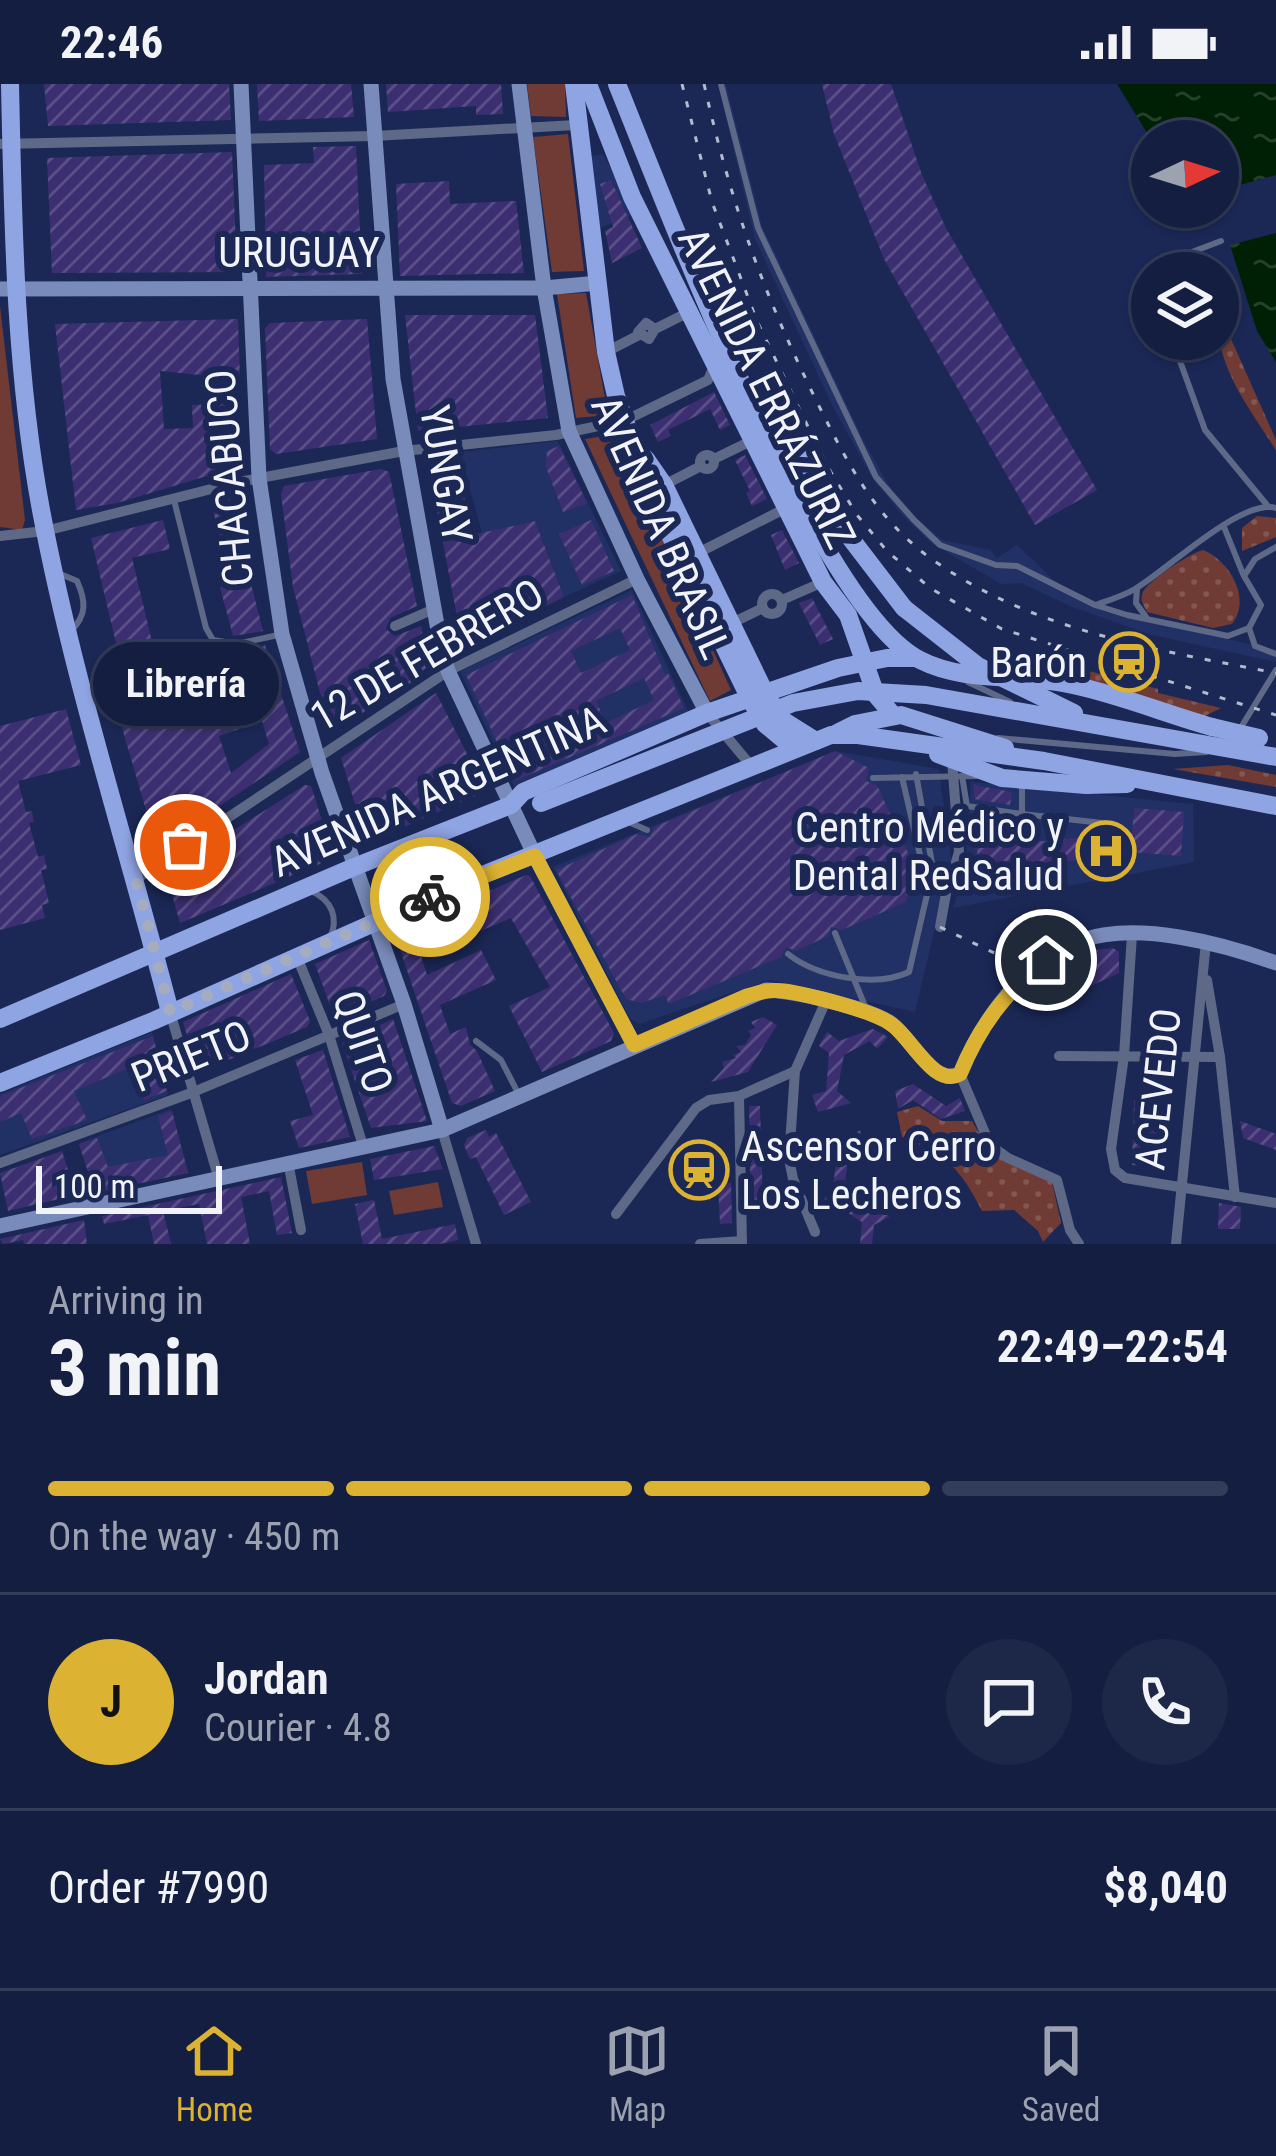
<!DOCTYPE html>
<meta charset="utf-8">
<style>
body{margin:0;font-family:"Roboto Condensed",sans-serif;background:#1d2747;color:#f1f3f6;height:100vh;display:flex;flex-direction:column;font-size:45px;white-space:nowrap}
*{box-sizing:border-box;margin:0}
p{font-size:39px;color:#9da2b1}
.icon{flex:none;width:66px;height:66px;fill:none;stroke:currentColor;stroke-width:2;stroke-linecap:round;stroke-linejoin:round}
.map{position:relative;height:1160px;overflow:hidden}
.sheet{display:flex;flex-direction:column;background:#141e40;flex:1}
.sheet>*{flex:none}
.needle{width:78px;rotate:86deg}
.buttons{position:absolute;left:1131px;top:36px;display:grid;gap:24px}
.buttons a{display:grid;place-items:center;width:108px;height:108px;border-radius:50%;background:#141e40;box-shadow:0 3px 9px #0004,0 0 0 3px #333c59;font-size:60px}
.scale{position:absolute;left:36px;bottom:30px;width:186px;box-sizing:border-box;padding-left:12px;border:6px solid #f1f3f9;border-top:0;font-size:33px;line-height:42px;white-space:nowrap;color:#f1f3f9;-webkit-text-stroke:9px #1b2856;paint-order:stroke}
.pin{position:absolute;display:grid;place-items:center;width:102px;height:102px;color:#fff;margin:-51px;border:6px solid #fff;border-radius:50%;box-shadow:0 3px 12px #0007}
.courier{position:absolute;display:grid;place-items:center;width:120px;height:120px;margin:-60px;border:9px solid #dcb233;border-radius:50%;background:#fff;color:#222;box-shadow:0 3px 15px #0007}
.bubble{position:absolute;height:84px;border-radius:42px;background:#141e40;box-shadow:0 3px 9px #0004,0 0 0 3px #333c59;font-size:39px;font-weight:700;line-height:84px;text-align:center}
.headline em{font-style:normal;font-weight:700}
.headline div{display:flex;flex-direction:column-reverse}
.headline{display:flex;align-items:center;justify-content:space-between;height:204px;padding:0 48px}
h1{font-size:78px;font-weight:700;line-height:90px}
.bar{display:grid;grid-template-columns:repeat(4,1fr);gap:18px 12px;align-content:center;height:144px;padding:0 48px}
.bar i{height:15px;border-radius:9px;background:#333c59}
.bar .on{background:#dcb233}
.bar p{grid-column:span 4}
.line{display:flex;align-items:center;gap:30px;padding:0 48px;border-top:3px solid #333c59}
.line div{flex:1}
.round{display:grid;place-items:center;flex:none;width:126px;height:126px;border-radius:63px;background:#1d2747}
.status{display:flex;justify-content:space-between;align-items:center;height:84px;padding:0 60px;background:#141e40;direction:ltr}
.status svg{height:33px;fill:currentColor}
.dock{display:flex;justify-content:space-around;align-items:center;height:168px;border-top:3px solid #333c59;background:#141e40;font-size:33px;color:#9da2b1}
.dock a{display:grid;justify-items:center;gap:6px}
.dock .on{color:#dcb233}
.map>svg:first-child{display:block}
.built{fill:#213065}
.grass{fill:url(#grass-dots)}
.green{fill:#6f3b34}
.water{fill:url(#water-ripples)}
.building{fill:url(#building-hatch);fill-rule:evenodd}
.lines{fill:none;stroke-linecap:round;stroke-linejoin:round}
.lane{stroke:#5e6987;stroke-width:6}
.street{stroke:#5e6987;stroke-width:10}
.secondary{stroke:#798bba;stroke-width:15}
.primary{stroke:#8fa4e2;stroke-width:18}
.rail{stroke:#b5bacc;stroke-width:3;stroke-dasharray:6 12;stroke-linecap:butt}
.lane-bridge{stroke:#5e6987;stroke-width:6}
.primary-bridge{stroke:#8fa4e2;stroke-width:18}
.done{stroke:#a6acc0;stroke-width:12;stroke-dasharray:0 21.6}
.route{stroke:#dcb233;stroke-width:15}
.labels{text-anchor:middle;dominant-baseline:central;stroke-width:12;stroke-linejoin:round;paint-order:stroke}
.street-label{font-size:42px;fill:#f1f3f9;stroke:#1b2856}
.poi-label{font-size:42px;fill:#f1f3f9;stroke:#1b2856;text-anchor:end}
</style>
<div class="status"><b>22:46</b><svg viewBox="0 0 49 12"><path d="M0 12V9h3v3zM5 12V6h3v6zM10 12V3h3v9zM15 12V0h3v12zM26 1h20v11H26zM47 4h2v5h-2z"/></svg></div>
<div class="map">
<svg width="1276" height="1160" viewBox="0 0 1276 1160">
<defs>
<pattern id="grass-dots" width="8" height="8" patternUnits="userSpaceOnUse" patternTransform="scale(3)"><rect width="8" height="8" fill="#6f3b34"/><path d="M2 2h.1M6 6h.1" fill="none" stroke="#845852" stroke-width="1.8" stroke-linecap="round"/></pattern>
<pattern id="water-ripples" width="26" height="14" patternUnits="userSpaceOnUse" patternTransform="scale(3)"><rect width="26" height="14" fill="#002005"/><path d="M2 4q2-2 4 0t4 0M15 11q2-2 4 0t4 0" fill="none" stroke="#26412a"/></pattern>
<pattern id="building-hatch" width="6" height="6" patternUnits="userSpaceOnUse" patternTransform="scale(3)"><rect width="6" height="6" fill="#3c2f71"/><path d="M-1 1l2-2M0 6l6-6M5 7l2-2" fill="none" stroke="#594e86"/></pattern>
</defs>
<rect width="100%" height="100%" fill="#1b2856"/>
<g class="built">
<polygon points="718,0 726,0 762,142 862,353 888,400 915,433 942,456 990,466 997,474 1017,461 1056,498 1105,528 1276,566 1276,578 1148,550 1070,522 1021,499 1001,500 931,459 900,429 871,392 830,317 755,155"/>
<polygon points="603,70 635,130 595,146 591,72"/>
<polygon points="558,357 621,487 564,513 535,437 482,449 460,368"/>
<polygon points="632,506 688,627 515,705 460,587"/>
<polygon points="835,667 939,685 951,777 915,928 770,896 639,940 630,935 553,783"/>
<polygon points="971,698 1193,720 1194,778 953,824 965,785"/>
<polygon points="152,948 168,1011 0,1071 0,1010"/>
<polygon points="171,1025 188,1087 94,1108 79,1059"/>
</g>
<g class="grass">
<path d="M1223,237L1276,356V366C1252,328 1218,286 1218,239Z"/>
<polygon points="1257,432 1276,434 1276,453 1242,467 1242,444"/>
<path d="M1203,466C1230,477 1252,515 1232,540L1213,544L1147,528C1144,521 1139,516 1143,508C1149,496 1192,468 1203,466Z"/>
<polygon points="1039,574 1158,605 1158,609 1221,624 1205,632 1037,585"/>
<polygon points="1228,681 1276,691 1276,703 1173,685"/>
<path d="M918,1022L942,1037H972L990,1068L1052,1098L1061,1139L1043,1158L1038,1147L1014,1126L982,1127C960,1084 947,1071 902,1053L897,1028Z"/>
</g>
<g class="green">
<polygon points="527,0 565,0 566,33 531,32"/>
<polygon points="568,50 584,187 552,188 533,53"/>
<polygon points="586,209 608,331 576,334 557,210"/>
<polygon points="0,222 25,436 22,446 0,443"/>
<polygon points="616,350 731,606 710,617 585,355"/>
<polygon points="362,1078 367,1111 312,1120 306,1087"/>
<polygon points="438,1098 443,1123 394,1131 389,1107"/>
</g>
<g class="water">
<polygon points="1117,0 1276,0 1276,91 1218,107 1218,57 1152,57"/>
<polygon points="1276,149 1276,278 1257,247 1230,161"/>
</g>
<g class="building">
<polygon points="44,0 229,0 231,36 48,42"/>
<polygon points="257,0 351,0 354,33 259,37"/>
<polygon points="386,0 501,0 503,30 476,31 476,22 388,28"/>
<polygon points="822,0 891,0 922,91 946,144 1097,406 1035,441 884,175 834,50"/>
<polygon points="356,62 362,190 266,193 264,81 314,79 313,63"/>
<polygon points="232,68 237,188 52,189 47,74"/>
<polygon points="611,96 642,164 612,179 605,147 613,143 600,100"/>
<polygon points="449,97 450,120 516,117 524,189 400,192 396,100"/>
<polygon points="405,231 535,231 548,334 418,347"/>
<polygon points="238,235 240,295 160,287 164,345 193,344 192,321 234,319 235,341 241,341 244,381 117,419 76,426 55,240"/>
<polygon points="367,235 377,355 276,370 270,365 265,244 270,239"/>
<polygon points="714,308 730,341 720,346 710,325 668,346 671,352 658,358 650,341"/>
<polygon points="559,362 587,419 563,428 546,383 547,367"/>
<polygon points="456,371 472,451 535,437 564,513 463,564 427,374"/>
<polygon points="745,371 767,415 752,422 746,409 750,407 735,376"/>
<polygon points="381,385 389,388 417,522 390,534 386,545 395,552 421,542 429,581 406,603 330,648 293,503 281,410 284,402"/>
<polygon points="229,412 236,436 241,434 246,450 221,458 211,418"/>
<path d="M163,436L170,465L132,474L160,591L265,561L300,668L157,764L111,606L126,601L91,454ZM262,637L269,660L231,689L219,652Z"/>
<polygon points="591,436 614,487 582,501 559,450"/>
<polygon points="782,446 799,479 785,486 771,451"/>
<polygon points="250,496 263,547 233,552 220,503"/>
<path d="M632,511L665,591L668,589L684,624L515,697L466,591ZM620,544L630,566L581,589L571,567ZM644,594L654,616L606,639L596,617Z"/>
<polygon points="812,514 833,555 820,561 799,519"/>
<polygon points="436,609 486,707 367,759 341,674"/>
<polygon points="66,625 81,681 18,697 26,728 32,727 34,738 29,739 38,773 44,771 47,785 41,786 49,819 42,821 45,834 0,846 0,642"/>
<polygon points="835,667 869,684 866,697 877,701 915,784 906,818 842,846 831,843 828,852 796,867 786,863 781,873 669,920 665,911 641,919 626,915 556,786 637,750 650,753 654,743"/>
<polygon points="305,701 311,702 334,774 180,839 166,789"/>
<polygon points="974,701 1012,708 1010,721 974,715"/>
<polygon points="1134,724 1184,728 1181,772 1131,768 979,790 977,766 970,763 971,730 995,734 999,761 1132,749"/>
<polygon points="526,791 530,792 614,949 611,957 542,988 509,922 550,903 511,834 421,872 427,891 481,866 496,896 440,921 450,950 466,943 470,961 477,967 495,1007 461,1022 452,1019 394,848"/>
<polygon points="369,856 387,907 384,912 340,932 332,927 315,880"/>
<polygon points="1113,864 1119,868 1119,889 1082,906 1068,876 1087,867"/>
<polygon points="291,890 310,937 307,943 204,986 196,983 183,938"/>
<polygon points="763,933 777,941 748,988 711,998 724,984 722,978 736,974 733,971 741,968 736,962 745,961 751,951 748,947 755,944 751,938"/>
<polygon points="393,935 427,1037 371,1044 342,959"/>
<polygon points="873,945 888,953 877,965 870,957 844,971 837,1007 851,1019 818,1028 812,1011 826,1007 829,969 819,962 827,948 839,957"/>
<polygon points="153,952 167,1007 144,1016 134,982 74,1007 87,1036 32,1055 21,1029 0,1038 0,1012"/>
<polygon points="323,966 350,1053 299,1064 290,1037 313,1031 295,976"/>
<polygon points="913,1000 946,1022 960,1014 965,1027 941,1035 913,1016 898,1025 895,1007"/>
<polygon points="1134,1016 1170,1019 1163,1083 1132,1081"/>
<polygon points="749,1022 760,1022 763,1123 751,1124"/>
<polygon points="172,1027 188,1089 95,1109 79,1060 97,1054 108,1083 168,1071 158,1032"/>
<polygon points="1240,1037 1276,1050 1276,1066 1243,1054"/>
<polygon points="486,1046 489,1053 496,1049 531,1118 504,1131 476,1073 470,1075 464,1061 467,1054"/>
<polygon points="860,1046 865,1064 849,1070 844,1106 872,1129 884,1123 889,1133 874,1141 872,1160 860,1160 862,1138 839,1123 826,1124 824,1114 832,1112 837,1070 825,1064 831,1048 844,1054"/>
<polygon points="434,1062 443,1085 374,1096 370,1075"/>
<polygon points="62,1067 76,1111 8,1127 0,1089"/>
<polygon points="281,1093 292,1149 277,1151 269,1107 241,1113 250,1160 207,1160 199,1120 163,1127 171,1160 154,1160 148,1131 104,1140 102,1132"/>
<polygon points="731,1099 732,1139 720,1140 718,1100"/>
<polygon points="374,1116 382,1155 455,1140 458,1156 440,1160 363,1160 355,1120"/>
<polygon points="1219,1119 1241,1123 1240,1145 1218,1145"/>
<polygon points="84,1136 87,1160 24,1160 23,1156 3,1160 0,1155"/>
</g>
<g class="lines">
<g class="lane">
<polyline points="721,0 758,144 876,393 914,436 940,461 996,481 1017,482 1095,521 1127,531 1228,552 1249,544 1261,521 1244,492 1255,475 1276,463"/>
<polyline points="1161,189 1192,168 1221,157"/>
<polyline points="1152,197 1142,208 1152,220"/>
<polyline points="1172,255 1205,346 1267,421"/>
<polyline points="174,416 206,544 213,556 237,560 278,551"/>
<polyline points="1224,443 1243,490"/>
<path d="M58,489L77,497C86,517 87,531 71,547"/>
<polyline points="1137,504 1136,519 1146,533"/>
<path d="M1098,520C1110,516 1123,512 1135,505C1166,487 1241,414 1276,424"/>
<polyline points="1249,544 1255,562 1276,570"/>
<polyline points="968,598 1010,618"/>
<polyline points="1240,645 1276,586"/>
<polyline points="998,654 1175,670 1206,668"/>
<polyline points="962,692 967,722 1022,730 1022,701"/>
<polyline points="902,693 920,771"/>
<polyline points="873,694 977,692"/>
<polyline points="1022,730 1111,740"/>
<polyline points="626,737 647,746"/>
<path d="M311,807C332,816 339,834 330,854"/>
<path d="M788,870C817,893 875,904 909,888L933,785L916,690"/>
<polyline points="476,957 501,976 518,1009"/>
</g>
<g class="street">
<polyline points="0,60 374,52 576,41"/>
<polyline points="655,245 646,239 638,248 649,255 655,245 689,228"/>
<polyline points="606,268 639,251"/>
<circle cx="707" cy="378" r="7"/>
<polyline points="714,375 753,356"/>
<polyline points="664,401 701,382"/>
<polyline points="0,452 45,447 239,398 404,367 556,351 626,336 708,296 715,280"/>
<polyline points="696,470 786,424"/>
<circle cx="772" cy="520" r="10"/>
<polyline points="782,516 823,498"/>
<polyline points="732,539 763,524"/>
<polyline points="395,542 434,525"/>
<polyline points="707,629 752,683"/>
<polyline points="952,676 959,768 956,778"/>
<polyline points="136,795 448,587 637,495"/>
<polyline points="940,843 947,804"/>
<polyline points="1132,851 1124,972 1111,1065 1115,1086 1125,1094 1276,1119"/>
<polyline points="297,873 329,951 364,1065"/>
<polyline points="1207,896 1220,973 1235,1113"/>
<polyline points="170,928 218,1092"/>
<polyline points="1059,972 1220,973"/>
<polyline points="960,990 990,1061 1008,1074 1057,1096 1070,1146 1079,1160"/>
<polyline points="739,1012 742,1160"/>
<polyline points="442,1046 476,1160"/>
<polyline points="288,1078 301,1146"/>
<polyline points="0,1079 191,1009 404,920"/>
<polyline points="616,1130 696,1024 709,1016 739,1012 795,987"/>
<polyline points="815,1148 793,1095 789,1075 795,987 825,919"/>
<polyline points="700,1160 742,1157"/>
<polyline points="1176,1160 1206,858"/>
</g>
<g class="secondary">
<polyline points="241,0 259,394 282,550 322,689 404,920 442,1046"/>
<polyline points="371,0 393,295 441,563 448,587 535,772 634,961"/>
<polyline points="519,0 544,204 569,347 637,495 707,629"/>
<polyline points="0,205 544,204 598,199"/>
<path d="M0,1142L442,1046L766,906C795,907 869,924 892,940C912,955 934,1004 960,990C982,936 1025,875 1083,856C1138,837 1223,860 1276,879"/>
</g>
<g class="primary">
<path d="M10,0C13,141 15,287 41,426C73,596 127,761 170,928"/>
<polyline points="574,0 606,268 616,312 654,418 750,615 765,640 795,665"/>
<polyline points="588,0 632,113 823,498 848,531 876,611 893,631"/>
<path d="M617,0C665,118 817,524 920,576C967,600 1023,589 1073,601C1120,611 1166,630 1212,643"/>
<polyline points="763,312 832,430 904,524"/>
<polyline points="646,375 664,401 765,609 781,635 816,657"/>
<polyline points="837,649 855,640 901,631 1005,664"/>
<polyline points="938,670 1002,694 1086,701 1127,700"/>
<path d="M398,766C380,789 390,814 419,818"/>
<polyline points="0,935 354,783 511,721 523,708 707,629 838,584 887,574 915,574"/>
<polyline points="0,999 153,937 475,794 831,651 858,651 1044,677 1276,722"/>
</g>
<g class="rail">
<polyline points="682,0 712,118 757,237 826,380 857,431 887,467 930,504 1002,545 1276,631"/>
<path d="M704,0C731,120 762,206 816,316C847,378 875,435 933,476C1033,547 1158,566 1276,589"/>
<polyline points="940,843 1013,878"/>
</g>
<polyline class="lane-bridge" points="835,849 867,927"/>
<g class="primary-bridge">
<polyline points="904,524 978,582 1074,629"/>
<polyline points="1212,643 1259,654"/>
<polyline points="541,719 793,619 858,607 926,611 1276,673"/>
</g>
</g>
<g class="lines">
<polyline class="done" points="185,761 136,795 170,928 430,813"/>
<path class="route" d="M430,813L535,772L634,961L747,912C760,908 771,905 784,907C806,910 874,927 891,940C912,954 934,1004 960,990C979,943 1006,907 1046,876"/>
</g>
<defs>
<symbol id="station-ring" viewBox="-11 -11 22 22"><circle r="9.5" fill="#1b2856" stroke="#dcb233" stroke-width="1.5"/><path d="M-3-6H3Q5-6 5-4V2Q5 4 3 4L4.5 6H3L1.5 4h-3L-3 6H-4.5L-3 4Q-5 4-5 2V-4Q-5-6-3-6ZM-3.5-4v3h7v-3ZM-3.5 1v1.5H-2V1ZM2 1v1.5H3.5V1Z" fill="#dcb233"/></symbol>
<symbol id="hospital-ring" viewBox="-11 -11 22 22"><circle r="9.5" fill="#1b2856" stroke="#dcb233" stroke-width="1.5"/><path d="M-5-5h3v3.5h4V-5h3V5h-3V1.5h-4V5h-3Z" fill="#dcb233"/></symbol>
</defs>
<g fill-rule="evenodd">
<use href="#station-ring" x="1096" y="545" width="66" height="66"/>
<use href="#hospital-ring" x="1073" y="734" width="66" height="66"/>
<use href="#station-ring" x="666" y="1053" width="66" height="66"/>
</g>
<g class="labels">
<g class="street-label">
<text x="299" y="168">URUGUAY</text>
<text transform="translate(767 304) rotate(64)">AVENIDA ERRÁZURIZ</text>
<text transform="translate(446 390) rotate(80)">YUNGAY</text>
<text transform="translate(229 394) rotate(-95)">CHACABUCO</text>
<text transform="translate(661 443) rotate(66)">AVENIDA BRASIL</text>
<text transform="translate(427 571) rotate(-30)">12 DE FEBRERO</text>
<text transform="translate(438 707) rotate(-24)">AVENIDA ARGENTINA</text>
<text transform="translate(363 958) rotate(71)">QUITO</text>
<text transform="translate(191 972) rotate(-22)">PRIETO</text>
<text transform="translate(1158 1005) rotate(-84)">ACEVEDO</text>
</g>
<g class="poi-label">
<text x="1087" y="578">Barón</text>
<text x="1064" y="743">Centro Médico y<tspan x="1064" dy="48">Dental RedSalud</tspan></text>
<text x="741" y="1062" text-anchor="start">Ascensor Cerro<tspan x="741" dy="48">Los Lecheros</tspan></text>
</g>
</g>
</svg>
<div class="buttons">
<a><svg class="needle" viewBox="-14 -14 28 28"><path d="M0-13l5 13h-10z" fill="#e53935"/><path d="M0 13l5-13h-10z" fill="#9da2b1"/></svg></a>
<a><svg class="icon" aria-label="layers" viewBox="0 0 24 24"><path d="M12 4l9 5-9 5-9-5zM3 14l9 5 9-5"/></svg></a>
</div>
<div class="scale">100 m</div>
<div class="pin" style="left:185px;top:761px;background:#ea580c"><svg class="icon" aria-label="bag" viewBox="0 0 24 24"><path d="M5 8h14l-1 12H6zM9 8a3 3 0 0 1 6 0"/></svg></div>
<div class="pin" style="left:1046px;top:876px;background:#1f2937"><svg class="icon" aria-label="home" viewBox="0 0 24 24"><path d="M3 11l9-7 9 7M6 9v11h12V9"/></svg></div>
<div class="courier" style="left:430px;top:813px"><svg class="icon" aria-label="bike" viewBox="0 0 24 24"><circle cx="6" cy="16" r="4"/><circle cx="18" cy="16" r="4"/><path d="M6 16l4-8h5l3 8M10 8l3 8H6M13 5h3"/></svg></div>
<div class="bubble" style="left:93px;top:558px;width:186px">Librería</div>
</div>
<section class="sheet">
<div class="headline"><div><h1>3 min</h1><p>Arriving in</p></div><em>22:49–22:54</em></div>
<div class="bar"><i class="on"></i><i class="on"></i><i class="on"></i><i></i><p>On the way · 450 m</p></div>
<div class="line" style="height:216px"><b class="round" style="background:#dcb233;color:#111">J</b><div><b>Jordan</b><p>Courier · 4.8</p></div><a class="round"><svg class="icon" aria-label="chat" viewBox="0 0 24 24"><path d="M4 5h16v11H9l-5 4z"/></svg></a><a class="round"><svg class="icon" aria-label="phone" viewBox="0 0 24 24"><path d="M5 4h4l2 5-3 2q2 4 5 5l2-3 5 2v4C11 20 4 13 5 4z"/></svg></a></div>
<div class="line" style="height:156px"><div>Order #7990</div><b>$8,040</b></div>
</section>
<nav class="dock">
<a class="on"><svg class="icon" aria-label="home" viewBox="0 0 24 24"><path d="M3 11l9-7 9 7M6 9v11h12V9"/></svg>Home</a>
<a><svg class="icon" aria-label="map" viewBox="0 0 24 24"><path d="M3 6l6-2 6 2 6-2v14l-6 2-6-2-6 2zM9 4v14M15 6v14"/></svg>Map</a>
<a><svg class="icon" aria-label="saved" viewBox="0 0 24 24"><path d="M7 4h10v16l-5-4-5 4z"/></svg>Saved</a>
</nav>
